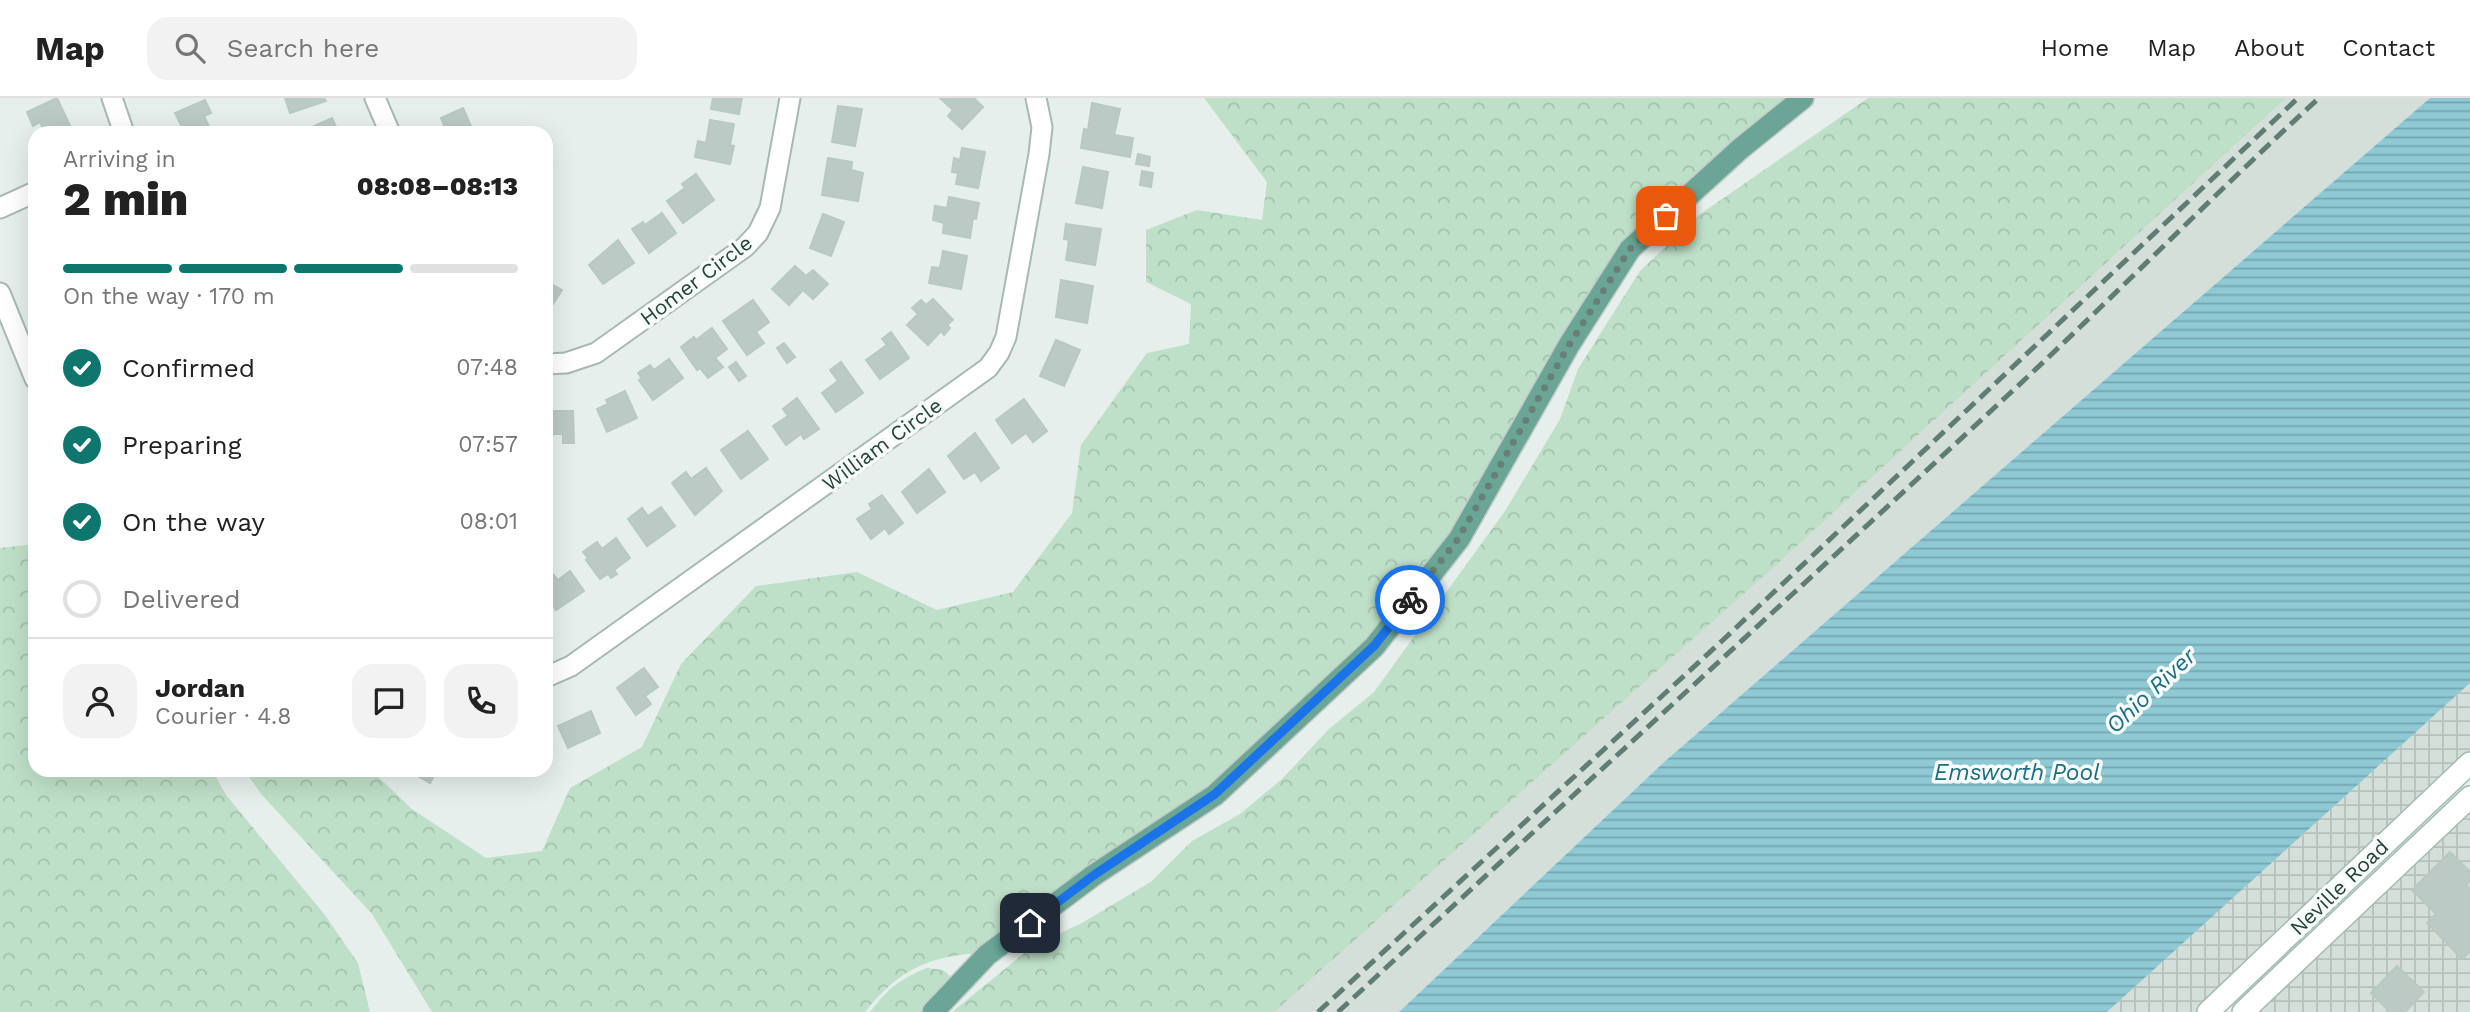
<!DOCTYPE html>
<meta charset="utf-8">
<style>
body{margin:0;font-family:"Work Sans",sans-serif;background:#f2f2f2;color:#222;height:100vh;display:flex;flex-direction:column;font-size:26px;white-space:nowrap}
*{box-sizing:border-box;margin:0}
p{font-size:23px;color:#767676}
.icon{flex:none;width:38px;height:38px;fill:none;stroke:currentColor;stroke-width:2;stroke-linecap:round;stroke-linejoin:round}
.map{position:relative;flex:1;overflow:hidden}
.sheet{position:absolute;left:28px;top:28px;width:525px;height:651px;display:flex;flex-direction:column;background:#fff;border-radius:21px;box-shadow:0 7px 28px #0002}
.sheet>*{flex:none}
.pin{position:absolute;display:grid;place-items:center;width:60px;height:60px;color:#fff;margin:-30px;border-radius:14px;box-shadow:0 4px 10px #0006}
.courier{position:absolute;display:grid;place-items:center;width:70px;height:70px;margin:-35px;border:5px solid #1a73e8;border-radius:50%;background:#fff;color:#222;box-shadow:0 2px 9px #0007}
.overview em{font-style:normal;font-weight:800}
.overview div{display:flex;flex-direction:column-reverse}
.overview{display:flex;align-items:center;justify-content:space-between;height:119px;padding:0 35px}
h1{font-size:46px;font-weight:800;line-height:52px}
.bar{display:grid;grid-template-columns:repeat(4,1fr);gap:10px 7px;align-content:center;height:84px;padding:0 35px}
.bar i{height:9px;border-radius:5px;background:#e0e0e0}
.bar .active{background:#0f766e}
.bar p{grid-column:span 4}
.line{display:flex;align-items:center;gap:18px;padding:0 35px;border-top:2px solid #e0e0e0}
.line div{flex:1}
.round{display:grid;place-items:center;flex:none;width:74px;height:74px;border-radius:21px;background:#f2f2f2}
ol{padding:0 35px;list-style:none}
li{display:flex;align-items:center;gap:21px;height:77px}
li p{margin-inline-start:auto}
li .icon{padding:7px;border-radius:50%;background:#0f766e;color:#fff;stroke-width:4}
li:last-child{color:#767676}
li i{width:38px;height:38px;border:4px solid #e0e0e0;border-radius:50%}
header{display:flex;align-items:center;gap:42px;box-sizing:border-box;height:98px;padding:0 35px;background:#fff;border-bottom:2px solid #e0e0e0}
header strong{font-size:33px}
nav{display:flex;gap:38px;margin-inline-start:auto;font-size:24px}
.search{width:490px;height:63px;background:#f2f2f2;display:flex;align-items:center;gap:18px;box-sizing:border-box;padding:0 24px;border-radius:21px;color:#767676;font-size:26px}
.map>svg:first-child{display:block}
.built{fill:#d4dfda}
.industrial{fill:url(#industrial-grid)}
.forest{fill:url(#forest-crowns)}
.water{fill:url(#water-rules)}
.building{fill:#bbcac4;stroke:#b8c9c2;stroke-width:2}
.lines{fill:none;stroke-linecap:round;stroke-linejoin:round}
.minor-casing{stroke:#a8b8b2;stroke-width:23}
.secondary-casing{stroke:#a4bbb3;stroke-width:24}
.primary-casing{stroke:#c2cac8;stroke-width:24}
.minor{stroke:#fff;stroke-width:19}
.secondary{stroke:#fff;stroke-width:21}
.primary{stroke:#6aa596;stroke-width:21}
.rail{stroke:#5f7d75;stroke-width:5;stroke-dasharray:14 7;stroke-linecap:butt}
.done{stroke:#687f78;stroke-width:7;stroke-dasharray:0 12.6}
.route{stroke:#1a73e8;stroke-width:9}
.labels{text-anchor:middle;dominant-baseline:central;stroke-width:7;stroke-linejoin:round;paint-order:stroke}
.street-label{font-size:21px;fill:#24423a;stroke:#f7fbf9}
.water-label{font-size:23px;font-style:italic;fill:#1c6f80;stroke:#f7fbf9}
</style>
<header>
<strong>Map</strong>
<div class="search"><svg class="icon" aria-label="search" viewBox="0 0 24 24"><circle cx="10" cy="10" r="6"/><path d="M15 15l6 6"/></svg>Search here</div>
<nav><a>Home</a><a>Map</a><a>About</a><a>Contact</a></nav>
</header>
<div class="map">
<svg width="2470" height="914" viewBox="0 0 2470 914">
<defs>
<pattern id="industrial-grid" width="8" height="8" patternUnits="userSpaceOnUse" patternTransform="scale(1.75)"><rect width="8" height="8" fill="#d4dfda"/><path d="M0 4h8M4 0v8" fill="none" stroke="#b6c1bc"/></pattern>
<pattern id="forest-crowns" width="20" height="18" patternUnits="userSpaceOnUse" patternTransform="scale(1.75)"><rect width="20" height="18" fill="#bfe0c8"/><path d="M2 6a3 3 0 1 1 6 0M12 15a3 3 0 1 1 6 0" fill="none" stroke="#a4c1ad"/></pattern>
<pattern id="water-rules" width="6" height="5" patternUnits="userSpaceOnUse" patternTransform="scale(1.75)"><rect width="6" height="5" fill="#8ec9d4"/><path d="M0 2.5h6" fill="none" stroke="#74a5ad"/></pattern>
</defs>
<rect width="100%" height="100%" fill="#e6efeb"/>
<polygon class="built" points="2174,0 2430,0 1663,665 1399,914 1170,914"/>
<g class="industrial">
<polygon points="2470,585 2470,665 2208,914 2107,914"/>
<polygon points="2470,699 2470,914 2243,914"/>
</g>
<g class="forest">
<path d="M1204,0H1798L1626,141L1453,438L1371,545L1211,692L985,855C930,857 899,871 865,914H432L372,816L262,697L244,672H371L412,711L486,760L542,753L570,690L642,649L681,566L756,488L857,474L937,512L1013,494L1072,415L1081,347L1147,255L1189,246L1191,206L1146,184V132L1197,112L1262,122L1267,84Z"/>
<polygon points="1868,0 2286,0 1775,468 1274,914 952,914 1033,848 1082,825 1152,783 1192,743 1240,716 1282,681 1329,631 1374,594 1505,413 1560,321 1578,271 1640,173 1699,117"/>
<polygon points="35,446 35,672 212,672 226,697 325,817 358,865 370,914 0,914 0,450"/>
<path d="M927,870L943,872L951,879L952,891L930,914H870C888,891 899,881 927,870Z"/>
</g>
<polygon class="water" points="2430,0 2470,0 2470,585 2107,914 1399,914 1663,665"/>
<g class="building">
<polygon points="57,0 72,32 65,35 45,35 40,24 33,28 27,14"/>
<polygon points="285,0 324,0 326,3 290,15"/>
<polygon points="713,0 742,0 739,16 711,11"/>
<polygon points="940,0 974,0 983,9 962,31 948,18 953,12"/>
<polygon points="205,2 211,15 204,18 212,35 185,35 175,15"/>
<polygon points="1092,5 1120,11 1114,37 1133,40 1130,59 1081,50 1084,31 1088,32"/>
<polygon points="838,8 862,11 855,48 832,44"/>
<polygon points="463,10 474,35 447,35 441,20"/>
<polygon points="332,20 339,35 312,35 310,30"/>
<polygon points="710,22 734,26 730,47 734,48 730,66 695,59 698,43 706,45"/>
<polygon points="962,50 985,54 978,90 956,86 958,75 952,74 954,60 960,62"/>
<polygon points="1138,56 1150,59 1149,68 1136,66"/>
<polygon points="828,60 852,64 851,72 863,75 858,103 822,97"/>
<polygon points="1083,69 1108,74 1102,110 1076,105"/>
<polygon points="1142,73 1153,75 1151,89 1140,87"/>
<polygon points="696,76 714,102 683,125 667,103 685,90 682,86"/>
<polygon points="949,99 979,105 976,121 973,120 970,140 943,135 944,125 933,122 935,108 947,110"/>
<polygon points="662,115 676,135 649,155 632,131 643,124 645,127"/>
<polygon points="823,116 844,124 831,158 810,150"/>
<polygon points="1066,126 1101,131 1095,167 1066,162 1069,142 1064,141"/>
<polygon points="618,142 634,165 603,186 589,167"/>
<polygon points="943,153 967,158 961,191 929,185 932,169 940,170"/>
<polygon points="795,168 806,178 813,172 828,186 813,201 803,192 789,207 772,191"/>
<polygon points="1061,182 1093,188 1087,225 1056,219"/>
<polygon points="546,183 562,192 549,212 546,210"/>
<polygon points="933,201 953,222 947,227 950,230 944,237 941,233 928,247 907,227 918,216 912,210 921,202 926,207"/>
<polygon points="753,202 769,224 756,234 764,245 747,257 723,223"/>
<polygon points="712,230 727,251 715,260 723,269 708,280 700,270 697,272 681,249 694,239 696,242"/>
<polygon points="891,234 909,260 880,281 866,262 887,247 882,241"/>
<polygon points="1056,242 1080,252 1064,288 1040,278"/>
<polygon points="784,245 795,259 787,265 777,250"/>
<polygon points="669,261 683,280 653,302 639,282 642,281 638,275 650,267 654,272"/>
<polygon points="736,264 746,278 739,283 729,269"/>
<polygon points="841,264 863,295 836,314 822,295 838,283 830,272"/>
<polygon points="625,293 637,320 607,334 597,311 608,306 606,302"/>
<polygon points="797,300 819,331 804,341 801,336 786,347 773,328 788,318 783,311"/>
<polygon points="1024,301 1047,333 1033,344 1026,335 1012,345 996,322"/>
<polygon points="546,313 573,313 574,345 563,345 563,336 546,336"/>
<polygon points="748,333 768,361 741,381 721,352"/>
<polygon points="975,335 999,370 981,383 975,374 964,381 948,358"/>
<polygon points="706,370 722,393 695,417 672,385 686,374 691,381"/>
<polygon points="929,371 945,394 917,415 902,394"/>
<polygon points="882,397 903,425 889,436 885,430 871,441 857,421 872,411 869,406"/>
<polygon points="661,409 675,428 647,448 628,421 642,410 648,418"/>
<polygon points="616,440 630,460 614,472 617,476 611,480 608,476 600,481 586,462 588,460 583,454 597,444 602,451"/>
<polygon points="570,473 584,493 556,512 546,498 546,479 552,475 558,482"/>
<polygon points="644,570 658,589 645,598 651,606 636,617 617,590"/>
<polygon points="591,613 600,635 568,650 558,628"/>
<polygon points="408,672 437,672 430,685"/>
<polygon points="2450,754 2470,774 2470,783 2466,787 2470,791 2470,853 2462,861 2427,825 2436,816 2412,792"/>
<polygon points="2397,868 2424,894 2405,914 2390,914 2371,895"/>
</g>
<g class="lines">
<defs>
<g id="minor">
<polyline points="112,0 124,35"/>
<polyline points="375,0 390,35"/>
<polyline points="0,110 35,94"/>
<polyline points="0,195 35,281"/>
<polyline points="546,266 566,265 596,255 745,149 758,135 770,110 790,0"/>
<polyline points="546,579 571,568 988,270 999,255 1006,239 1039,56 1042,29 1036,0"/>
</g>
<g id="secondary">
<polyline points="2208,914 2470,665"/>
<polyline points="2243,914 2470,699"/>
</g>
<polyline id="primary" points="933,914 987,857 1094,777 1215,697 1374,549 1459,441 1569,247 1630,151 1740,51 1803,0"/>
</defs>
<use href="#minor" class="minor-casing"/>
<use href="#secondary" class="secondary-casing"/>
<use href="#primary" class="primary-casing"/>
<use href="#minor" class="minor"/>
<use href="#secondary" class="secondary"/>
<use href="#primary" class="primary"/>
<g class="rail">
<polyline points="1318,914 1723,542 2298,0"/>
<path d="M1338,914C1561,708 1785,504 2007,298C2113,200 2213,97 2319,0"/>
</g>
</g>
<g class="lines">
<polyline class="done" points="1410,502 1458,441 1569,247 1630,151 1666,118"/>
<polyline class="route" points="1030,825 1094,777 1215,696 1374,548 1410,502"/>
</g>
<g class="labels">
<g class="street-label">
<text transform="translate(696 182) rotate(-37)">Homer Circle</text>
<text transform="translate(882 346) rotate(-36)">William Circle</text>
<text transform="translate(2339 789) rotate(-44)">Neville Road</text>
</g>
<g class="water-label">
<text transform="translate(2151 593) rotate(-43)">Ohio River</text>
<text x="2017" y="674">Emsworth Pool</text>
</g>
</g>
</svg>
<div class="pin" style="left:1666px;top:118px;background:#ea580c"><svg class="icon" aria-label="bag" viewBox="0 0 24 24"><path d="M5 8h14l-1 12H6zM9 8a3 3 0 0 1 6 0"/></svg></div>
<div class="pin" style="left:1030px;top:825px;background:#1f2937"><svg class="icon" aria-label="home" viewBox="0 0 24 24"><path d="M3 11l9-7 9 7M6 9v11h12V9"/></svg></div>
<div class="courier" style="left:1410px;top:502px"><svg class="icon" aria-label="bike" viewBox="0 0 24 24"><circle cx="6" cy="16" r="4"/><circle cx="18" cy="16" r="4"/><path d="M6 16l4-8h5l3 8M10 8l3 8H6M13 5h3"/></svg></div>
<section class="sheet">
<div class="overview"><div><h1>2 min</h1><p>Arriving in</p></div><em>08:08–08:13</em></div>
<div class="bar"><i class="active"></i><i class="active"></i><i class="active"></i><i></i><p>On the way · 170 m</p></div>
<ol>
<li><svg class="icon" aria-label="check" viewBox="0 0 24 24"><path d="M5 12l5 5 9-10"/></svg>Confirmed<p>07:48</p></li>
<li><svg class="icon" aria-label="check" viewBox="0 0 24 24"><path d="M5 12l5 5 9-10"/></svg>Preparing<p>07:57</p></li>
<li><svg class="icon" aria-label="check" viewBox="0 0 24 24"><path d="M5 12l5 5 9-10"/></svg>On the way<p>08:01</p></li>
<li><i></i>Delivered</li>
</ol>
<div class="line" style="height:126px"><a class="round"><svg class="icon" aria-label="person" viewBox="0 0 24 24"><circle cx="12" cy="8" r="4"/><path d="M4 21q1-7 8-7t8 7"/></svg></a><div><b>Jordan</b><p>Courier · 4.8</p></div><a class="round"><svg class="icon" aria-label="chat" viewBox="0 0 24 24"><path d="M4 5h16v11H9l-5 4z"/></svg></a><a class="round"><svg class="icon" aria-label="phone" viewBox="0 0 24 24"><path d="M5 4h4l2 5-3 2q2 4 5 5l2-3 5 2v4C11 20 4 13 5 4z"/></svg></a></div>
</section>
</div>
